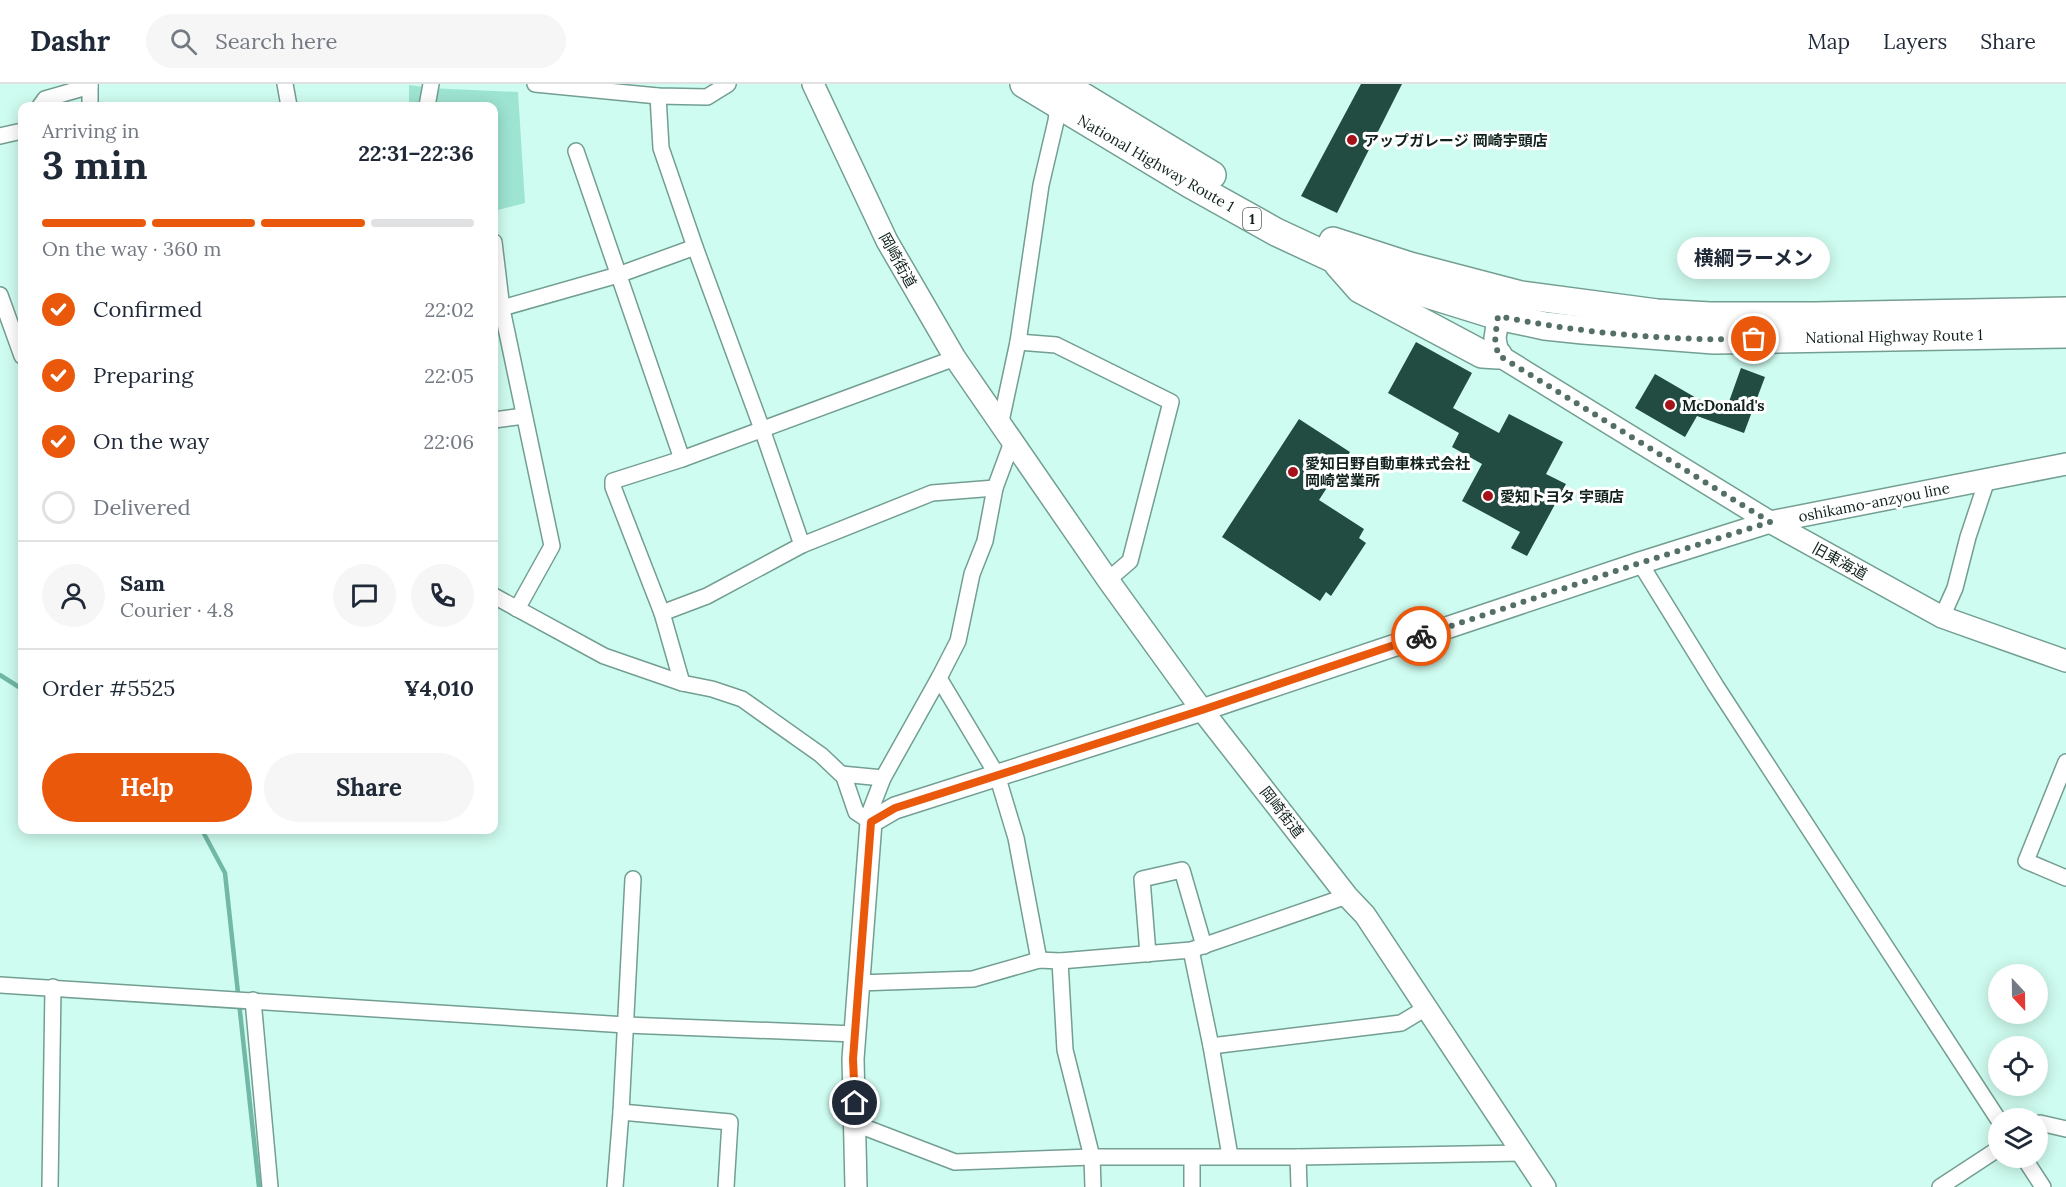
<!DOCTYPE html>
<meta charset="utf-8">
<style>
body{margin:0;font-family:Lora,"Noto Sans JP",serif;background:#f6f6f7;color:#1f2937;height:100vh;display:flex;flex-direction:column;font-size:22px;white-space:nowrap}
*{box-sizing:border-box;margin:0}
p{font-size:20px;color:#747a83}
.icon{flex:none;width:33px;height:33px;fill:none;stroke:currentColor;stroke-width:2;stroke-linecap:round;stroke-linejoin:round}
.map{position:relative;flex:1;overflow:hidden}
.drawer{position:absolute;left:18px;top:18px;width:480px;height:732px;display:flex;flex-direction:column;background:#fff;border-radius:12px;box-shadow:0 3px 15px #0003}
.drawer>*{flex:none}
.needle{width:39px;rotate:158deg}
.buttons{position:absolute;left:1988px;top:880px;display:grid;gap:12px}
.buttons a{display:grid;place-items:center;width:60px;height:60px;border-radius:50%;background:#fff;box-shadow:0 3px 15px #0003;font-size:30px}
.pin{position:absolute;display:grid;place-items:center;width:51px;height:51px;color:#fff;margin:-26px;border:3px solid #fff;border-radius:50%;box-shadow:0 2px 6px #0007}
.courier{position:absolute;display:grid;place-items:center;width:60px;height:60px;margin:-30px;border:4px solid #ea580c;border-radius:50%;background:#fff;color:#222;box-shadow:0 2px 8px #0007}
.bubble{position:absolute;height:42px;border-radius:21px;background:#fff;box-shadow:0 3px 15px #0003;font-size:20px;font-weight:700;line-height:42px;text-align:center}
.headline em{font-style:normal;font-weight:700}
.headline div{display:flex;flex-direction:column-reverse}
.headline{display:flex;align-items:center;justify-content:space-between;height:102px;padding:0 24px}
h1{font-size:39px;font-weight:700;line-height:45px}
.bar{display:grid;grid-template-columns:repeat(4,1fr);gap:9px 6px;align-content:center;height:72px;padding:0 24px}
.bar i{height:8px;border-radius:4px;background:#e0e1e3}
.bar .active{background:#ea580c}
.bar p{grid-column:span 4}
.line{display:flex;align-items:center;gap:15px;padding:0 24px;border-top:2px solid #e0e1e3}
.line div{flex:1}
.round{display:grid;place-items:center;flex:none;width:63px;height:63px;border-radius:32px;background:#f6f6f7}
ol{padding:0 24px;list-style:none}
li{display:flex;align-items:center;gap:18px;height:66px}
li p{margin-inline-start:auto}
li .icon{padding:6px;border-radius:50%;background:#ea580c;color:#fff;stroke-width:4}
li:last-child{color:#747a83}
li i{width:33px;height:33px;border:3px solid #e0e1e3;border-radius:50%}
.cta{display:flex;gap:12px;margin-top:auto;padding:12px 24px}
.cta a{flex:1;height:69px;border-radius:36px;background:#ea580c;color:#fff;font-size:24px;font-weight:700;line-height:69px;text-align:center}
.cta a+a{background:#f6f6f7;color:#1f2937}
header{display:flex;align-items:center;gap:36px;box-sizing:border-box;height:84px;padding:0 30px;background:#fff;border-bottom:2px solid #e0e1e3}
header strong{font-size:28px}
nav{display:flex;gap:33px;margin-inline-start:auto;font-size:21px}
.search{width:420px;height:54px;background:#f6f6f7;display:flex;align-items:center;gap:15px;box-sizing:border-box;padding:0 21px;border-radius:33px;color:#747a83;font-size:22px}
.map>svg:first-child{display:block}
.green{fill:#9ee4d2}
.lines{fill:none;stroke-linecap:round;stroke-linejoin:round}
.stream{stroke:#71b8a6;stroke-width:4.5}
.building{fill:#224b41}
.street-casing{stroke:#739e92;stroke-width:18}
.secondary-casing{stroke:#739e92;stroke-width:24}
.highway-casing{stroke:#739e92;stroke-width:30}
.street{stroke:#fff;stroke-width:15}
.secondary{stroke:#fff;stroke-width:21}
.highway{stroke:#fff;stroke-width:27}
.done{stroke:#546e68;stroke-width:6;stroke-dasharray:0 10.8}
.route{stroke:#ea580c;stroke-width:8}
.poi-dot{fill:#a7121a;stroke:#fff;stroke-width:2}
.labels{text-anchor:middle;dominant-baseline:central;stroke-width:6;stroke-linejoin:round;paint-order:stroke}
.shield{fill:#fff;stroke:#586462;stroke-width:1.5}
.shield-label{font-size:14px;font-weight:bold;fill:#11221e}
.poi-label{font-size:15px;font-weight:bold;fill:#11221e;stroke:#fff;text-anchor:start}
.street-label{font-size:15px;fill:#11221e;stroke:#fff}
</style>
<header>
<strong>Dashr</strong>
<div class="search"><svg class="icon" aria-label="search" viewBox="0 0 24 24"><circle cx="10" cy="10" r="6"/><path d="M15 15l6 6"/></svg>Search here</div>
<nav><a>Map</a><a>Layers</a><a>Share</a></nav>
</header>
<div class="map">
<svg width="2066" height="1103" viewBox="0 0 2066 1103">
<rect width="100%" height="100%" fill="#cffcf0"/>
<polygon class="green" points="409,1 430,4 518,8 525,119 494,127 494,22 409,22"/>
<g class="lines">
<g class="stream">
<polyline points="0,591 22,605"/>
<polyline points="202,746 225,789 259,1103"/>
</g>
</g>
<g class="building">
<polygon points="1361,0 1402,0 1337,129 1301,112"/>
<polygon points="1416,258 1472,289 1453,324 1499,349 1509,330 1563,358 1546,390 1566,400 1527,472 1511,464 1520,448 1462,417 1482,380 1452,363 1459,349 1388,309"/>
<polygon points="1741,284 1765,293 1744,349 1697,332 1685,353 1635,324 1655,290 1717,326 1719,323 1726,326"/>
<polygon points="1299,335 1350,368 1319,416 1364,445 1359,454 1366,459 1331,512 1326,508 1320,517 1222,453"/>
</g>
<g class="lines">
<defs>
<g id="street">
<polyline points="90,0 90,22"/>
<polyline points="285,0 289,22"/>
<polyline points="535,0 658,12 707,13 728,0"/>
<polyline points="658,12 661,64 695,163 762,345 802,461"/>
<polyline points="40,22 45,15 90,2"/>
<polyline points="427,22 431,0"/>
<polyline points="0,52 22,47"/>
<polyline points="576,67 682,375"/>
<polyline points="494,158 502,225 552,462 517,525"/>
<polyline points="0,211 22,272"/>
<polyline points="495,226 618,191 695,163"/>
<polyline points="1018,258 1056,261 1171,318 1130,477 1108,496"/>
<polyline points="494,336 524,332"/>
<polyline points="1000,342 1018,258 1041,101 1056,37 1058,21"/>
<polyline points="1640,479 1716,602 1998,1035"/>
<polyline points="494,512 604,572 682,599 712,605 742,615 821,671 841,690 883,694"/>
<polyline points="662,529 707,512 802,461 932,409 995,404"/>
<polyline points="1942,533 1955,504 1968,453 1987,396"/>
<polyline points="939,594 997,691 1016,754 1039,876"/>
<polyline points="682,599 662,529 613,403 613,397 682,375 955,274"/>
<polyline points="2066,678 2026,777 2066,794"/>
<polyline points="843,690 856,728 871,738"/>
<polyline points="871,738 871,725 883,694 939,594 958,557 972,490 985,457 995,404 1012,358"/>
<polyline points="1191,866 1211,962 1230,1072"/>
<polyline points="1148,870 1142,795 1182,786 1204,862"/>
<polyline points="1060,877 1065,966 1092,1073 1093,1103"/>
<polyline points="858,899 973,895 1039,876 1060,877 1191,866 1347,812"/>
<polyline points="0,901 626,941 855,950"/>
<polyline points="253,916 270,1103"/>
<polyline points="1211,962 1401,939 1426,924"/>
<polyline points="621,1028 730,1038 726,1103"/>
<polyline points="856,1040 955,1078 1092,1073 1298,1073 1522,1069"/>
<polyline points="2037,1040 2040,1039 2066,1045"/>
<polyline points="1298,1073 1299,1103"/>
<polyline points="1192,1074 1192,1103"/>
<polyline points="2024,1074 2043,1103"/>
<polyline points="50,1103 53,903"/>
<polyline points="615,1103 621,1028 633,795"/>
<polyline points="1940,1103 1998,1065"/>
</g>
<g id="secondary">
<polyline points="813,0 887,157 955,274 1108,496 1202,626 1347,812 1365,831 1545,1103"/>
<polyline points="1501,217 1495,254 1498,271 1770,438 1942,533 2066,577"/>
<polyline points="856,1103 853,975 871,738 895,724 1202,626 1640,479 1770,438 2066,380"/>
</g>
<g id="highway">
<polyline points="1024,0 1190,100 1276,148 1334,175 1408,204 1498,232 1545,242 1583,246 1714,256 2066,250"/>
<polyline points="1062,0 1212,91"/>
<polyline points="1333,157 1410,182 1521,211 1657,229 1710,232 1815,232 2066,227"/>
<polyline points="1338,180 1360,205 1482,270 1498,271"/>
</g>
</defs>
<use href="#street" class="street-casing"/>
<use href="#secondary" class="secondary-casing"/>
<use href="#highway" class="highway-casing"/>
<use href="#street" class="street"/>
<use href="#secondary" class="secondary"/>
<use href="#highway" class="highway"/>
</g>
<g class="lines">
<path class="done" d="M1421,552L1640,479L1770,438L1498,271L1495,254L1498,232C1579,249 1671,257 1754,255"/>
<polyline class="route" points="855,1019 853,975 871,738 895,724 1202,626 1421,552"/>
</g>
<g class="poi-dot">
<circle cx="1352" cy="56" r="6"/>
<circle cx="1670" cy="321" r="6"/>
<circle cx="1293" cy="388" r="6"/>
<circle cx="1488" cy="412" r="6"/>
</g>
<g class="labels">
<rect class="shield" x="1243" y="124" width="18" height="22" rx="4.5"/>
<g class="shield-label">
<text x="1252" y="135">1</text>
</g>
<g class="poi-label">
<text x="1364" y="56">アップガレージ 岡崎宇頭店</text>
<text x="1682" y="321">McDonald's</text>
<text x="1305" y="379">愛知日野自動車株式会社<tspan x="1305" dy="17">岡崎営業所</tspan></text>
<text x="1500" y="412">愛知トヨタ 宇頭店</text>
</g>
<g class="street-label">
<text transform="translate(1156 79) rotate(30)">National Highway Route 1</text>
<text transform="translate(898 176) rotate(61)">岡崎街道</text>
<text transform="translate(1894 252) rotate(-1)">National Highway Route 1</text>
<text transform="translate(1874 418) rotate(-11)">oshikamo-anzyou line</text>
<text transform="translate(1840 477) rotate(29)">旧東海道</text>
<text transform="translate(1282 728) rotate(52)">岡崎街道</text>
</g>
</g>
</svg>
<div class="buttons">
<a><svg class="needle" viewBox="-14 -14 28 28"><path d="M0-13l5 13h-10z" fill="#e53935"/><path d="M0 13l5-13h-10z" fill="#747a83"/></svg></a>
<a><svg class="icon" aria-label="locate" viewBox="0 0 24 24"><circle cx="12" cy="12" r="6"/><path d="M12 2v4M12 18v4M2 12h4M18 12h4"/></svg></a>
<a><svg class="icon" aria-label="layers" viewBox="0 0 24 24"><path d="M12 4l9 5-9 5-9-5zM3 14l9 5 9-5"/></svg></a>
</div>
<div class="pin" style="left:1754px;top:255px;background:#ea580c"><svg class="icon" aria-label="bag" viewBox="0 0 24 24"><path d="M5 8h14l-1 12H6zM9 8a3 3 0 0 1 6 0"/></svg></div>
<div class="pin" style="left:855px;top:1019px;background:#1f2937"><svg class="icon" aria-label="home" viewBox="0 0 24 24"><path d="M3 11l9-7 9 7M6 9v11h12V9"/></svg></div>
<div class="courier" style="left:1421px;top:552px"><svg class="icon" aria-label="bike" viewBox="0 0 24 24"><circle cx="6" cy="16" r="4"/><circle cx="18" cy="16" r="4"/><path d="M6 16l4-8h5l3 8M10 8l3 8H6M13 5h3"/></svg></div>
<div class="bubble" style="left:1677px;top:153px;width:153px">横綱ラーメン</div>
<section class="drawer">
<div class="headline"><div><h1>3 min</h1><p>Arriving in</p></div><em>22:31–22:36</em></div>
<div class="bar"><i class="active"></i><i class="active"></i><i class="active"></i><i></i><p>On the way · 360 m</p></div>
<ol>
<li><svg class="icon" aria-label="check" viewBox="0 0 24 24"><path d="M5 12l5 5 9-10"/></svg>Confirmed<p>22:02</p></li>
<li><svg class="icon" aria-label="check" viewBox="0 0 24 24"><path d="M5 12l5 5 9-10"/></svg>Preparing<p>22:05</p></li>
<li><svg class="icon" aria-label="check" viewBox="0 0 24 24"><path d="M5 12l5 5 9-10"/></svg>On the way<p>22:06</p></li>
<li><i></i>Delivered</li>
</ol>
<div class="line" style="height:108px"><a class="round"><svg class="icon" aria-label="person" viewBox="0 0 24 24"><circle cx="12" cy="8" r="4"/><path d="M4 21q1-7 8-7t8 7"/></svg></a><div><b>Sam</b><p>Courier · 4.8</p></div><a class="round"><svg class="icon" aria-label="chat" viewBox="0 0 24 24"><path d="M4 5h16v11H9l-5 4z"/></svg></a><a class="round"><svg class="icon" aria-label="phone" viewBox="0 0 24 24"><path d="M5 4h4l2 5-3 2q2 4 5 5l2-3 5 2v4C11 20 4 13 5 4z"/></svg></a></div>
<div class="line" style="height:78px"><div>Order #5525</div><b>¥4,010</b></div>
<div class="cta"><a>Help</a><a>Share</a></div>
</section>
</div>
